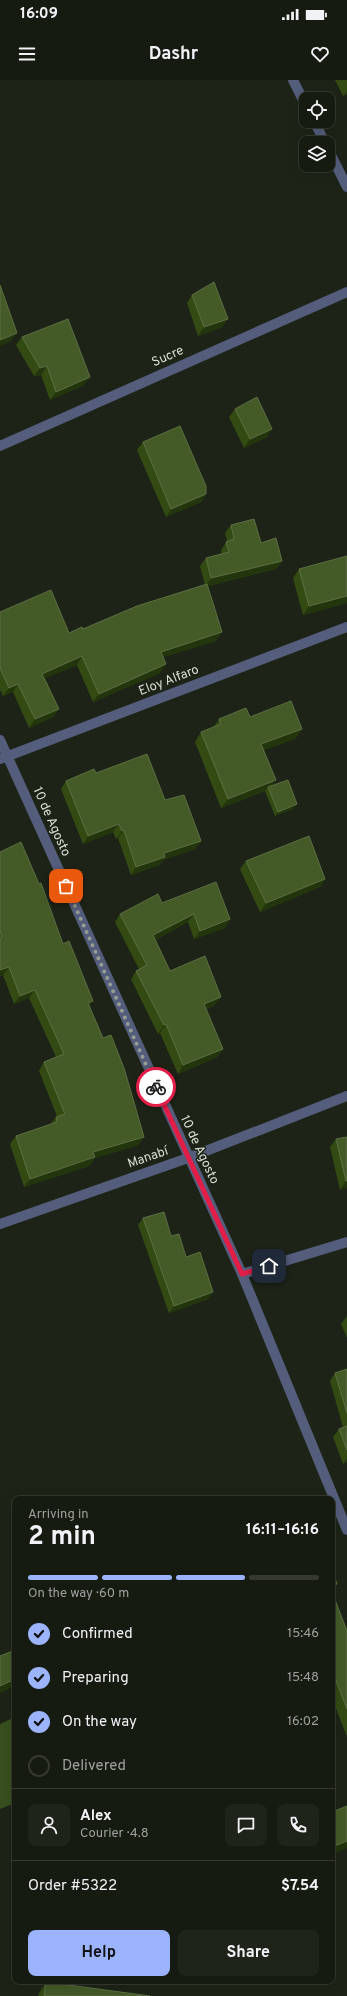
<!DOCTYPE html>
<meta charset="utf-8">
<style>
body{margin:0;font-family:Overpass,sans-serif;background:#1f241a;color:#f1f3f6;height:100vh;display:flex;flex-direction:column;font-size:15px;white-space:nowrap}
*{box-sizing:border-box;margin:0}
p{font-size:13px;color:#9ea19f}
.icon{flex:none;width:22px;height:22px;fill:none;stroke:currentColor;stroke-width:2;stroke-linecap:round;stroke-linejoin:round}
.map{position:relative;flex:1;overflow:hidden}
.side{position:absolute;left:12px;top:1416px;width:323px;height:488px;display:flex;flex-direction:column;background:#161b11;border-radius:8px;box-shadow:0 4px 16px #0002,0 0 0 1px #353931}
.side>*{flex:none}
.controls{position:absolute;left:299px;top:12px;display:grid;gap:8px}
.controls a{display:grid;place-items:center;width:36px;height:36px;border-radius:8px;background:#161b11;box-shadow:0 4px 16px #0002,0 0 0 1px #353931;font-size:20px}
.pin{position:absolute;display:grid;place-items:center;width:34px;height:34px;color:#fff;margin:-17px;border-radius:8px;box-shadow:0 2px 6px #0006}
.courier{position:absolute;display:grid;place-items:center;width:40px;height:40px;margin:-20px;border:3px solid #e11d48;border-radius:50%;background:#fff;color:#222;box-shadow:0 1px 5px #0007}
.headline em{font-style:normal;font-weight:700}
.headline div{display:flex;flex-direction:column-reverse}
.headline{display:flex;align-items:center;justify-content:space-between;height:68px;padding:0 16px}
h1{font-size:26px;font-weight:700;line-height:30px}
.bar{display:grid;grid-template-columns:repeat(4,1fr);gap:6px 4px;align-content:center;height:48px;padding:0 16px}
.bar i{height:5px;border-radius:3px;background:#353931}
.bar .current{background:#9cb4fd}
.bar p{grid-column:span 4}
.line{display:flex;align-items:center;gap:10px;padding:0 16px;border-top:1px solid #353931}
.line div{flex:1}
.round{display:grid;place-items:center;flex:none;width:42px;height:42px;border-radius:8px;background:#1f241a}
ol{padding:0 16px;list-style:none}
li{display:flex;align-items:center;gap:12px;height:44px}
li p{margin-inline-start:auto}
li .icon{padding:4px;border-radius:50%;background:#9cb4fd;color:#111;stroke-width:4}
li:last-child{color:#9ea19f}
li i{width:22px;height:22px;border:2px solid #353931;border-radius:50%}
.action{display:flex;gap:8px;margin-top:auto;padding:8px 16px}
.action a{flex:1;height:46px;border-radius:8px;background:#9cb4fd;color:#111;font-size:16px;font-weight:700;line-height:46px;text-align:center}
.action a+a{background:#1f241a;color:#f1f3f6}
.status{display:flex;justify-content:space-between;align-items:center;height:28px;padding:0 20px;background:#161b11;direction:ltr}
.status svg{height:11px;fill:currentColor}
header{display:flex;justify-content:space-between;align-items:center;height:52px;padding:0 16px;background:#161b11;font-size:18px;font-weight:700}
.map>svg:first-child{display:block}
.green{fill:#385020}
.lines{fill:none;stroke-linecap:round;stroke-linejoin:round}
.street{stroke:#545e7c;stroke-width:10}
.wall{fill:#334b13}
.shaded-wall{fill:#22350c}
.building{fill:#445b28;stroke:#5c6f43}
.done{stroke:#979d92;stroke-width:4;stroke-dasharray:0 7.2}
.route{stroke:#e11d48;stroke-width:5}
.labels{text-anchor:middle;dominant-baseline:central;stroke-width:3;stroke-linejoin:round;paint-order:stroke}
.street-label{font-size:13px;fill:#d9ded5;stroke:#1d2417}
</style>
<div class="status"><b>16:09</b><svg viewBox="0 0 49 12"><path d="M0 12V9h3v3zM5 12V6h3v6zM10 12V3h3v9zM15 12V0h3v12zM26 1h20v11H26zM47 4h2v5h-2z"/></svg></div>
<header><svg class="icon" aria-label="menu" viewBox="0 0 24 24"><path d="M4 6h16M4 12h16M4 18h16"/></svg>Dashr<svg class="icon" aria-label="heart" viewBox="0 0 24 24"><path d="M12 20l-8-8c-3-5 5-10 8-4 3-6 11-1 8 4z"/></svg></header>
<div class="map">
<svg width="347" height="1916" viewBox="0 0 347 1916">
<rect width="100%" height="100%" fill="#1d2417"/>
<polygon class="green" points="15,1637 15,1723 0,1729 0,1644"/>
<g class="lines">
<g class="street">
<polyline points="293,0 306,26"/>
<polyline points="314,41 325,63"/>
<polyline points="328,69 347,107"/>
<polyline points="0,366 347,212"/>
<polyline points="0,660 242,1194 347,1450"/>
<polyline points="0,679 347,547"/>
<polyline points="0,1144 188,1078 347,1016"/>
<polyline points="242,1194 347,1162"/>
</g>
</g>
<g class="wall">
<polygon points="335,0 347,0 347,14 343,16"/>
<polygon points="192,215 228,239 222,247 198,256 187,223"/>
<polygon points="22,257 84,305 50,320 41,295 34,296 16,265"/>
<polygon points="235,329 267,357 244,368 229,337"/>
<polygon points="143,362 206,414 201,422 166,437 137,370"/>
<polygon points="231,445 261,463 282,481 276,489 208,506 216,561 163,577 160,593 93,622 77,585 45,598 59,629 53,637 29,648 13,612 3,616 0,610 0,532 69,553 83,549 205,505 200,486 206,478 222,474 221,470 227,461 225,453"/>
<polygon points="347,476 347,523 303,535 293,498 299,489"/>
<polygon points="219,639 302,649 295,659 263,670 272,705 297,724 293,729 275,736 265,711 221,728 195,662 201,652 213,648"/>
<polygon points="96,693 165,720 201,761 195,769 163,780 159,785 131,795 118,758 116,759 113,752 83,764 61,709 66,701"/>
<polygon points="0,772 63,864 89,926 144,1057 138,1065 95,1078 89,1086 24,1107 10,1064 16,1056 50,1045 56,1037 57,1036 39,991 44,982 56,977 29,918 14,924 3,895 0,896"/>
<polygon points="246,781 325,799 320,807 260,832 240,789"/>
<polygon points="162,823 230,839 225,848 194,859 188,842 155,860 170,891 215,925 206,929 223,969 217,977 178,994 160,953 158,954 131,899 136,891 139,889 115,842 120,834"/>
<polygon points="347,1057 347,1108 340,1110 330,1067 336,1059"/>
<polygon points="143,1138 171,1156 186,1177 208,1219 169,1233 138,1145"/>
<polygon points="347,1236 347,1258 341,1244"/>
<polygon points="347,1289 347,1382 343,1384 333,1357 339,1349 343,1347 330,1301 335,1293"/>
<polygon points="332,1512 347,1551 347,1657 332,1618"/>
<polygon points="15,1731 15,1740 12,1741 11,1736"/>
<polygon points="46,1902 150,1916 38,1916 39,1913"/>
</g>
<g class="shaded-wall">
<polygon points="347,11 347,14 343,16"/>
<polygon points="228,239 222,247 198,256 204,247"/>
<polygon points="17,253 11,261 0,266 0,260"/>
<polygon points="47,286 41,295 34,296 40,288"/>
<polygon points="90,297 84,305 50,320 56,312"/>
<polygon points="272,349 267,357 244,368 250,359"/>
<polygon points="206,414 201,422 166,437 171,429"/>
<polygon points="282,481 276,489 205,507 211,498"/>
<polygon points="347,516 347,523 303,535 309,526"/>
<polygon points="222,552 216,561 155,580 161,572"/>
<polygon points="82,576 77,585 36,602 42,594"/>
<polygon points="166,584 160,593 93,622 99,614"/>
<polygon points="18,604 13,612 3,616 9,608"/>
<polygon points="59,629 53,637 29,648 35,639"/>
<polygon points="302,649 295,659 254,674 261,664"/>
<polygon points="276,700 269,710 268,707 265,711 221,728 228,719"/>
<polygon points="297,724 293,729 275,736 278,732"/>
<polygon points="119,744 113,752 83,764 88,756"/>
<polygon points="124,750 118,758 116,759 122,751"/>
<polygon points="201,761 195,769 163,780 159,785 131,795 136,787 164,773"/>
<polygon points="325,799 320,807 260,832 266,823"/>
<polygon points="194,834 188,842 147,864 153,855"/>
<polygon points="230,839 225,848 194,859 200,851"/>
<polygon points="9,887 3,895 0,896 0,890"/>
<polygon points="35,910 29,918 14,924 20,916"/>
<polygon points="221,917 215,925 198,932 204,924"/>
<polygon points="93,921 87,929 88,923"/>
<polygon points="166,944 160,953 158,954 164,945"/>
<polygon points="223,969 217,977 178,994 183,985"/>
<polygon points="144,1057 138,1065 95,1078 89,1086 24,1107 30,1099 93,1072"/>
<polygon points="346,1101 347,1101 347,1108 340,1110"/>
<polygon points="213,1212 208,1219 169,1233 174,1226"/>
<polygon points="347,1378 347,1382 343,1384"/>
<polygon points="337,1504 332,1511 332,1506"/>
<polygon points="15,1599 15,1606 0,1613 0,1606"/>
<polygon points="347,1761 347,1768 332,1774 332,1767"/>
</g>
<g class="building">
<polygon points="214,202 228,239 204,247 192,215"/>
<polygon points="0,205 17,253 0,260"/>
<polygon points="68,239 90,297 56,312 47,286 40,288 22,257"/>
<polygon points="257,317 272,349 250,359 235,329"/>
<polygon points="180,346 206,406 206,414 171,429 143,362"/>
<polygon points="254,439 261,463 276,458 282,481 211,498 206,478 229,472 226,462 234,459 231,445"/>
<polygon points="347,476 347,516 309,526 299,489"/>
<polygon points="207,504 222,552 161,572 166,584 99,614 82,576 42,594 59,629 35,639 18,604 9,608 0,588 0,532 51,510 69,553 82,547 83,549 137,526"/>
<polygon points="291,621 302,649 261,664 276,700 228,719 201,652 221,644 219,639 246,628 250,637"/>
<polygon points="147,674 165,720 184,715 201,761 164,773 165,777 136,787 124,750 122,751 119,744 88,756 66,701 94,689 96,693"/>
<polygon points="288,700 297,724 278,732 268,707"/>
<polygon points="309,756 325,799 266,823 246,781"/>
<polygon points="21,762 39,804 41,803 63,864 69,861 93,921 88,923 103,958 111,955 124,988 144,1057 93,1072 95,1077 30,1099 16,1056 57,1042 56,1037 65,1034 44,982 64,974 35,910 20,916 9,887 0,890 0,858 2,857 0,851 0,772"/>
<polygon points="216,802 230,839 200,851 194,834 153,855 170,891 205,876 221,917 204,924 223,969 183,985 166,944 164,945 136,891 147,885 120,834 158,814 162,823"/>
<polygon points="347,1057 347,1101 346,1101 336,1059"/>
<polygon points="164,1132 171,1156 179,1154 186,1177 200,1172 213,1212 174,1226 143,1138"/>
<polygon points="347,1289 347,1333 335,1293"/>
<polygon points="347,1346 347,1370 339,1349"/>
<polygon points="332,1490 337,1504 332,1506"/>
<polygon points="332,1512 347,1551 347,1629 332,1590"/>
<polygon points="15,1570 15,1599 0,1606 0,1576"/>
<polygon points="347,1726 347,1761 332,1767 332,1732"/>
<polygon points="46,1902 150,1916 44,1916"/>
</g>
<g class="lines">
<polyline class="done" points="66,806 156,1007"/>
<polyline class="route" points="156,1007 242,1194 269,1186"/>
</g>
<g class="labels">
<g class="street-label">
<text transform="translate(168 277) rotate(-24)">Sucre</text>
<text transform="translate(169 601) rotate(-21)">Eloy Alfaro</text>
<text transform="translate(51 742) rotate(66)">10 de Agosto</text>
<text transform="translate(199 1070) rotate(65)">10 de Agosto</text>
<text transform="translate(148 1078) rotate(-19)">Manabí</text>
</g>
</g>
</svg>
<div class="controls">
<a><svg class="icon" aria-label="locate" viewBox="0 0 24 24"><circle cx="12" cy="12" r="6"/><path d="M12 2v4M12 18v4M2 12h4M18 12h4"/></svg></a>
<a><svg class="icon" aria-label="layers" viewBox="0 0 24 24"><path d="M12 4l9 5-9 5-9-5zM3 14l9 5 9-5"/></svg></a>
</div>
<div class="pin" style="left:66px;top:806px;background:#ea580c"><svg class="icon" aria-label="bag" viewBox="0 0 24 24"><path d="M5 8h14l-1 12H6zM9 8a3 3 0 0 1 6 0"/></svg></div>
<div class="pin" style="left:269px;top:1186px;background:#1f2937"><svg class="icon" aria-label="home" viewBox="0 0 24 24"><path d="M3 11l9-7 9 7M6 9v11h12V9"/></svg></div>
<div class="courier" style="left:156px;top:1007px"><svg class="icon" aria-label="bike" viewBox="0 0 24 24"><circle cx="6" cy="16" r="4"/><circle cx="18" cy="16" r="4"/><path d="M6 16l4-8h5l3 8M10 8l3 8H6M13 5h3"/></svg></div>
<section class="side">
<div class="headline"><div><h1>2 min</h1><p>Arriving in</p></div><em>16:11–16:16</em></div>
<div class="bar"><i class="current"></i><i class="current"></i><i class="current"></i><i></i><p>On the way · 60 m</p></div>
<ol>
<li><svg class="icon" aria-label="check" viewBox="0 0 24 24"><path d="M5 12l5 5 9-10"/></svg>Confirmed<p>15:46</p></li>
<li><svg class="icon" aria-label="check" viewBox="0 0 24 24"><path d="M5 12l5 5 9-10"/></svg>Preparing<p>15:48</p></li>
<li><svg class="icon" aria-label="check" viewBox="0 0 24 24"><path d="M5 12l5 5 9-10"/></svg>On the way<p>16:02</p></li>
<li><i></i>Delivered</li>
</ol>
<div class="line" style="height:72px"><a class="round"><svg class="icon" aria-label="person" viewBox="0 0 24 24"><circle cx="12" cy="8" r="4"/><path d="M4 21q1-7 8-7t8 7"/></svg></a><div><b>Alex</b><p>Courier · 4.8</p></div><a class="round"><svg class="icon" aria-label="chat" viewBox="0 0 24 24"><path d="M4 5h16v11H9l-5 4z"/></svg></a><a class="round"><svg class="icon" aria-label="phone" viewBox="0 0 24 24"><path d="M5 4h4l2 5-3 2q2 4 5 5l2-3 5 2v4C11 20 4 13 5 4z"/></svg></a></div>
<div class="line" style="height:52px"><div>Order #5322</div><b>$7.54</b></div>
<div class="action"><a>Help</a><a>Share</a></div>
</section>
</div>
